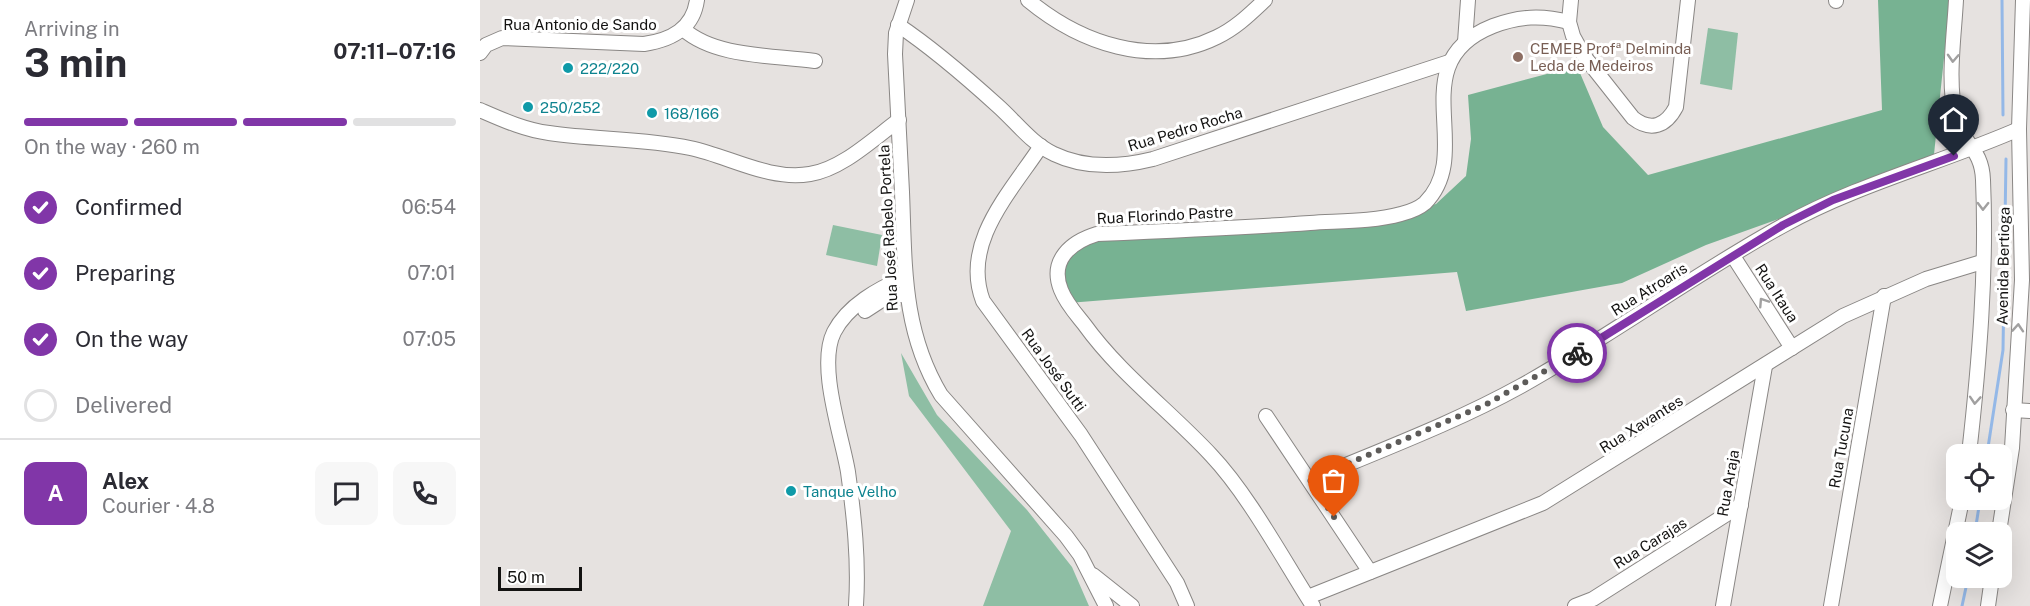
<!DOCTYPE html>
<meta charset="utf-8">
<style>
body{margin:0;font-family:"Public Sans",sans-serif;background:#f7f7f7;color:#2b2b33;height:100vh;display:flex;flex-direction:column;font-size:22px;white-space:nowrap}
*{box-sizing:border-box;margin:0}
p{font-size:20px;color:#7c7c81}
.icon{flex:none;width:33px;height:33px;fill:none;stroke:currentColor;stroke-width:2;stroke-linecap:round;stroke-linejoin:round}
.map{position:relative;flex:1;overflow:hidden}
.panel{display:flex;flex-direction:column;background:#fff;width:480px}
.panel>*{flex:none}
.controls{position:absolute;left:1466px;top:444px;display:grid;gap:12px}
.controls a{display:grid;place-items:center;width:66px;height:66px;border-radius:12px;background:#fff;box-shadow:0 6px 24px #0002;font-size:30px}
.scale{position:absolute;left:18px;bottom:15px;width:84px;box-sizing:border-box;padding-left:6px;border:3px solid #131211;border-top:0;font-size:16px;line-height:21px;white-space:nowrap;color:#131211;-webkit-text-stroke:4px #fff;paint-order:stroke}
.pin{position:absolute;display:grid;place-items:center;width:51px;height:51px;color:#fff;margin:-62px -26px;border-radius:50% 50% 50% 0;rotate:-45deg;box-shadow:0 0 6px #0007}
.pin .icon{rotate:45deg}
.courier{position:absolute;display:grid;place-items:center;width:60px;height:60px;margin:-30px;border:4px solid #8136a8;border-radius:50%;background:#fff;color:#222;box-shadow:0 2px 8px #0007}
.head em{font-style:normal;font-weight:700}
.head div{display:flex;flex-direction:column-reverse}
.head{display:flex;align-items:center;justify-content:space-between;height:102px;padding:0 24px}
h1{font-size:39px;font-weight:700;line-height:45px}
.bar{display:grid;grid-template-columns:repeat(4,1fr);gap:9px 6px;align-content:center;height:72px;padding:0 24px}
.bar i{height:8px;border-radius:4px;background:#e1e1e2}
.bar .selected{background:#8136a8}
.bar p{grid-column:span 4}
.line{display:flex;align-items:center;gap:15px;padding:0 24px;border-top:2px solid #e1e1e2}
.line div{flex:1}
.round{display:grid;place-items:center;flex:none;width:63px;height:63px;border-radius:12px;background:#f7f7f7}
ol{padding:0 24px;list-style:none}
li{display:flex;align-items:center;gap:18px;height:66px}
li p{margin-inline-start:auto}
li .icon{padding:6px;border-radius:50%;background:#8136a8;color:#fff;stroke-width:4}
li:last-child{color:#7c7c81}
li i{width:33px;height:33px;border:3px solid #e1e1e2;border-radius:50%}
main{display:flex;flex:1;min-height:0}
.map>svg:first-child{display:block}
.green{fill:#8ebea4}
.forest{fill:#77b292}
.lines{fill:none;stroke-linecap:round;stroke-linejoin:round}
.stream{stroke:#94b8e7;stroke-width:3}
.minor-casing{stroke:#8a8785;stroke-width:16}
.minor{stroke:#fff;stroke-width:14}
.oneway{stroke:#a1a0a0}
.done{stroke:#5d5b59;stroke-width:6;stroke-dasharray:0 10.8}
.route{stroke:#8136a8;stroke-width:8}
.education-dot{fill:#8d6e63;stroke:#fff;stroke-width:2}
.culture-dot{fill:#0f9aa8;stroke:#fff;stroke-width:2}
.labels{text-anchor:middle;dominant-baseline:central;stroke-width:6;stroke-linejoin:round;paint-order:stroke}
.street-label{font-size:15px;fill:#131211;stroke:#fff}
.education-label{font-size:15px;fill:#785e54;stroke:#fff;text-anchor:start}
.culture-label{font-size:15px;fill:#0d838f;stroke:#fff;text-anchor:start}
</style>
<main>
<section class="panel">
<div class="head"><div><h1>3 min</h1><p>Arriving in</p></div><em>07:11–07:16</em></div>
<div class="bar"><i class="selected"></i><i class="selected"></i><i class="selected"></i><i></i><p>On the way · 260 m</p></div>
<ol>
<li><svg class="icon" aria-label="check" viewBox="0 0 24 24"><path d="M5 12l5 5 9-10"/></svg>Confirmed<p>06:54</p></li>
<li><svg class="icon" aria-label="check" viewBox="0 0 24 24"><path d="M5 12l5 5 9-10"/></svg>Preparing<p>07:01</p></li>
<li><svg class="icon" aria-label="check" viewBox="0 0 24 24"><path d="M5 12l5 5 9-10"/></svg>On the way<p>07:05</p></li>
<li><i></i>Delivered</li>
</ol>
<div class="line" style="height:108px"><b class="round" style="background:#8136a8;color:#fff">A</b><div><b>Alex</b><p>Courier · 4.8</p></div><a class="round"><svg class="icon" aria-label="chat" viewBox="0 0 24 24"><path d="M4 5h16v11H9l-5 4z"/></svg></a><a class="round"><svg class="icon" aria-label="phone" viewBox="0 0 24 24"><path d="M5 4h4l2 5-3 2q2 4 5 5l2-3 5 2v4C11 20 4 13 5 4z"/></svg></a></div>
</section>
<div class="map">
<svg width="1550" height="606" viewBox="0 0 1550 606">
<rect width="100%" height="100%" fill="#e6e2e0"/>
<g class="green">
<polygon points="1228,28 1258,33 1252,90 1220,84"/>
<polygon points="353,225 402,235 397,266 346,255"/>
<polygon points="421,353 457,415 547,510 592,567 609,606 503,606 531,531 429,396"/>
</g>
<polygon class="forest" points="1398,0 1470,0 1453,164 1226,245 1142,283 986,311 977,272 588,303 578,278 592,244 617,234 932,211 956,204 986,176 991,139 988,95 1097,66 1123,127 1168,175 1402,110"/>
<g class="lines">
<g class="stream">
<polyline points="1522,0 1523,115"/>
<polyline points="1507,454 1523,350 1526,159"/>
<polyline points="1495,532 1500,500"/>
<polyline points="1482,606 1488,578"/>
</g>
<defs>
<g id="minor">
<path d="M427,0L416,33L415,54C417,100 420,146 422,192C425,265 422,330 461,395L586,536L600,555L626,606"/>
<path d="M548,0C600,43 672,69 737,37C756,28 770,14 785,0"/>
<path d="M1091,0L1089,22L1093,36L1104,56L1153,118C1171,132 1186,126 1196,107L1208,0"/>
<polyline points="1356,0 1356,1"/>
<path d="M1476,0C1474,38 1467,81 1476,119C1483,144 1502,149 1503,180C1507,271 1499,365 1489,454"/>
<path d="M418,25C454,49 486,77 518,106C536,122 552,144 574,154C605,169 640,167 673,159L969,62"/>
<path d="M203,29C236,58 293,55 335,61"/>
<polyline points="985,42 988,0"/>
<path d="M0,53L6,45L22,38L164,44C191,40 213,29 217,0"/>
<path d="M0,110C23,120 45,130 69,133C116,140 164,138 210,148C249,156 289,181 330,174C362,169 393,139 419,120"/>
<path d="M561,146C530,193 481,243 503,301L601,435L697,583L707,606"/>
<polyline points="1253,256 1312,348"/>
<polyline points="385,311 405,298 426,294"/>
<polyline points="1533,410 1550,411"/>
<polyline points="786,416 890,572"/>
<path d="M830,480C901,450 974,423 1041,386C1131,336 1214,274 1304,225C1378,184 1461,163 1539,129"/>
<polyline points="1519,532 1532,448 1542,280 1539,129 1543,0"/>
<polyline points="613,575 652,606"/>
<polyline points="828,597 1063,503 1363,316 1446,279 1502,262"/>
<path d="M376,605C379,561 374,516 368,472C362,436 337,366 354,332C368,305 398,289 425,277"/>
<path d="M833,606C803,559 768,494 731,455C689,410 640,374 604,324C596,314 586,303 581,290C569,260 591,242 617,234C688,231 759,228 830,223C859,221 892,222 921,214C929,212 938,209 945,203C997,151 920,63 1013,26C1039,16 1062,15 1089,22"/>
<polyline points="1095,606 1113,599 1261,505"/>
<polyline points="1243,606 1285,366"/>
<polyline points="1351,606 1404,296"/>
<polyline points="1460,606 1482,500"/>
<polyline points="1508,606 1512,578"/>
</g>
</defs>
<use href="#minor" class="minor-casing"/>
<use href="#minor" class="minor"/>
</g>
<defs><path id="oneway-chevron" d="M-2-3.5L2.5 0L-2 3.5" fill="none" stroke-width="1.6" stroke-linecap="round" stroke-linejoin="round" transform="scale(1.5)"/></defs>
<g class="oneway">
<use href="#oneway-chevron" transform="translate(1473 58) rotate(93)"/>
<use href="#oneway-chevron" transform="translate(1503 206) rotate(91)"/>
<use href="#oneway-chevron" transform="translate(1283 302) rotate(-123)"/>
<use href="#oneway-chevron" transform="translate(1538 328) rotate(-86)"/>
<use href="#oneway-chevron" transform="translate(1495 400) rotate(94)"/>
</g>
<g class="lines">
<polyline class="done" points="854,517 830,480 1005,405 1097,353"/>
<polyline class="route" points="1097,353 1303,225 1353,200 1474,156"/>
</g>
<circle class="education-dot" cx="1038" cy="57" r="6"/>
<g class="culture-dot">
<circle cx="88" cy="68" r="6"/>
<circle cx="48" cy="107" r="6"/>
<circle cx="172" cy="113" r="6"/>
<circle cx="311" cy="491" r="6"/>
</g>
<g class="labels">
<g class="street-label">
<text x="100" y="24">Rua Antonio de Sando</text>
<text transform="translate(705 129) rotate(-17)">Rua Pedro Rocha</text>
<text transform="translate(685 215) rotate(-3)">Rua Florindo Pastre</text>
<text transform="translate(408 228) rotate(-93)">Rua José Rabelo Portela</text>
<text transform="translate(1523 266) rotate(-89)">Avenida Bertioga</text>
<text transform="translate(1169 289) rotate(-32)">Rua Atroaris</text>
<text transform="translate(1297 293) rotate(57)">Rua Itaua</text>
<text transform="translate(574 370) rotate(54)">Rua José Sutti</text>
<text transform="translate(1161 424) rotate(-32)">Rua Xavantes</text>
<text transform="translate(1361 448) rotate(-80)">Rua Tucuna</text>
<text transform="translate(1248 483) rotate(-80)">Rua Araja</text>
<text transform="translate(1170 543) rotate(-32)">Rua Carajas</text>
</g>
<g class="education-label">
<text x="1050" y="48">CEMEB Profª Delminda<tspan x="1050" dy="17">Leda de Medeiros</tspan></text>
</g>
<g class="culture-label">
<text x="100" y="68">222/220</text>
<text x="60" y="107">250/252</text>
<text x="184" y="113">168/166</text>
<text x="323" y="491">Tanque Velho</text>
</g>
</g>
</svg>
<div class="controls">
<a><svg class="icon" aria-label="locate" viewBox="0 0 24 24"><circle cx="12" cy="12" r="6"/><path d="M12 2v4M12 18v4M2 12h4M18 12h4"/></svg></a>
<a><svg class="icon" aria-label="layers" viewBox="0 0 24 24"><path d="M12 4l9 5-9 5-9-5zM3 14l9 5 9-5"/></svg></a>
</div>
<div class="scale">50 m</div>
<div class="pin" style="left:854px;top:517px;background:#ea580c"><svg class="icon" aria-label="bag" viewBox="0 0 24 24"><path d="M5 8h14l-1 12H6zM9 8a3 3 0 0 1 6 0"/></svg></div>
<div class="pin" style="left:1474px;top:156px;background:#1f2937"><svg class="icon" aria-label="home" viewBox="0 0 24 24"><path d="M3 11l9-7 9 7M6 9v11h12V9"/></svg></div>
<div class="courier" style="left:1097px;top:353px"><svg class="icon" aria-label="bike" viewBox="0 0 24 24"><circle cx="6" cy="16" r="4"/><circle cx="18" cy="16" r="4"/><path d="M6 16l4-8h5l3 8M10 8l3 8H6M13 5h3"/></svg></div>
</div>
</main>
